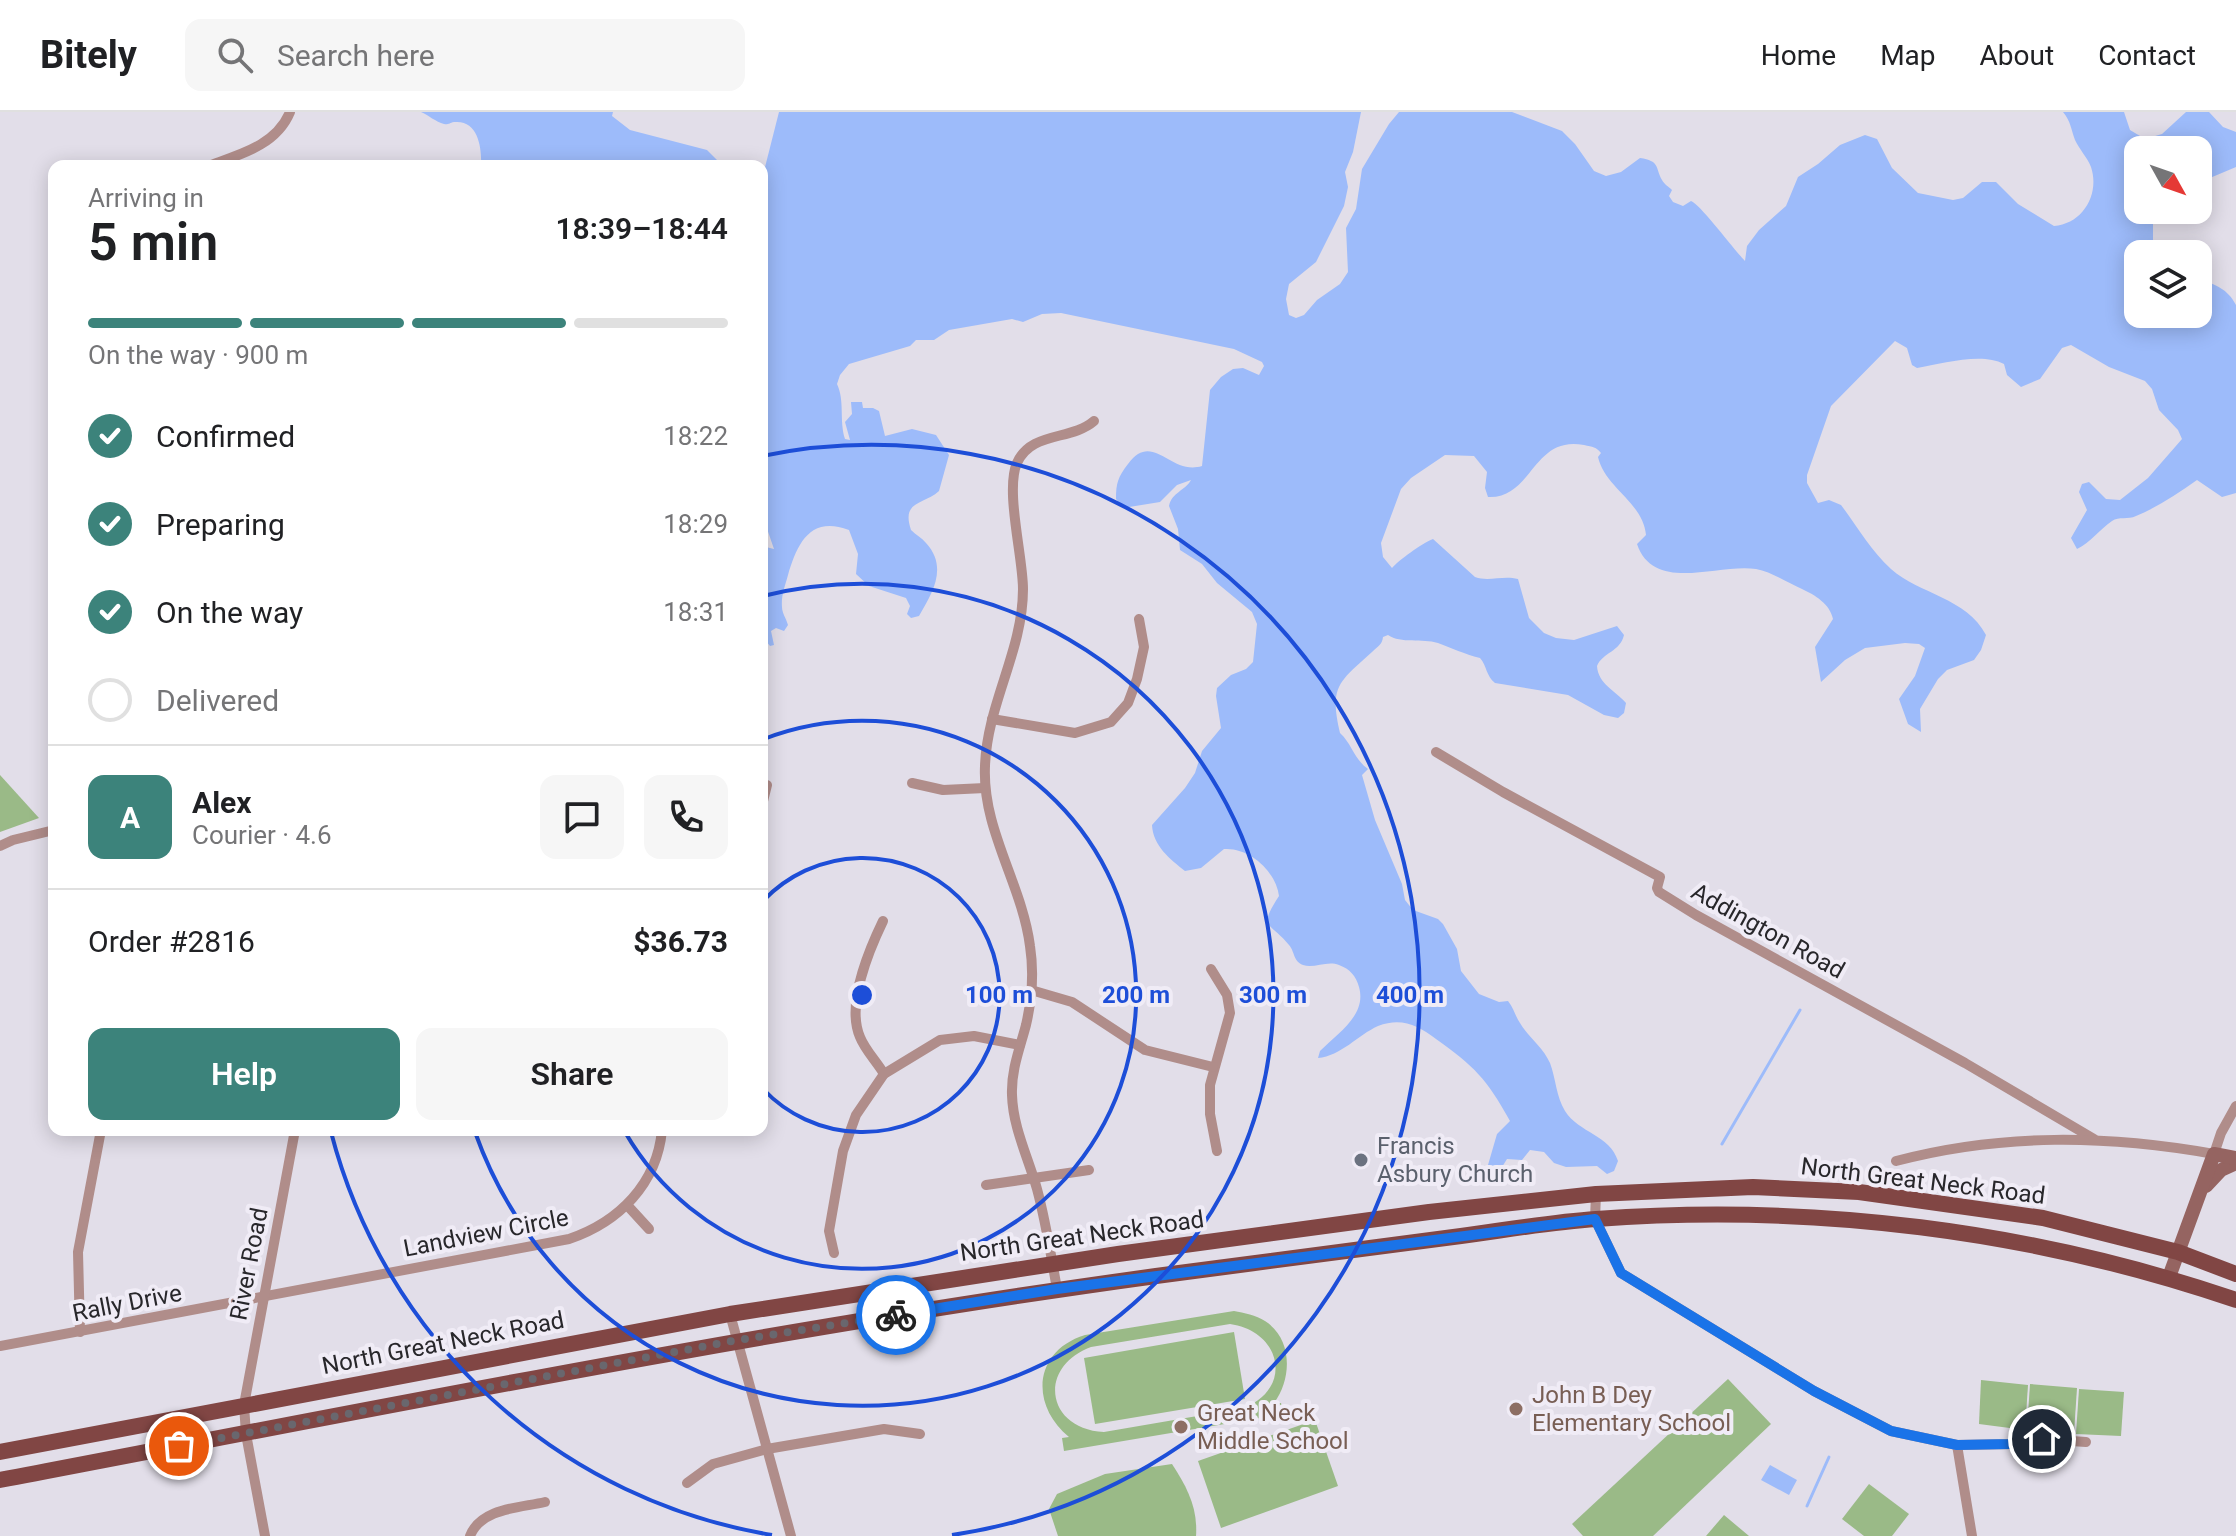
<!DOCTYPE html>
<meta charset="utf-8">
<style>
body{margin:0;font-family:Roboto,sans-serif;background:#f6f6f6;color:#202124;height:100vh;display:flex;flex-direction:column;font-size:30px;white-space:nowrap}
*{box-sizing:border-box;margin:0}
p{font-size:26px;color:#757577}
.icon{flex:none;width:44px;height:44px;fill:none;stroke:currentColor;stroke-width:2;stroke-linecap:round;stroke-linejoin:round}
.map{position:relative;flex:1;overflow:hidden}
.drawer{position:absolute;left:48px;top:48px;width:720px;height:976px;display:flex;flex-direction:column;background:#fff;border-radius:16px;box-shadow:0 4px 20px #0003}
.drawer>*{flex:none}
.needle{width:52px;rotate:130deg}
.tools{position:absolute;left:2124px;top:24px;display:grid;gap:16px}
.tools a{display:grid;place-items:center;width:88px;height:88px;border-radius:16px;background:#fff;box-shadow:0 4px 20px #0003;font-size:40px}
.pin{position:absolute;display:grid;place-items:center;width:68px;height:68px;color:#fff;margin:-34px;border:4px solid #fff;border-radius:50%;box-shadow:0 2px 8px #0007}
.courier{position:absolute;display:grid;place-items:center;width:80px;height:80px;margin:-40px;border:6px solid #1a73e8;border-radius:50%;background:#fff;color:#222;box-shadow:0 2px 10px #0007}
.overview em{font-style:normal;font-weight:600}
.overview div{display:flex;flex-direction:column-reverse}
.overview{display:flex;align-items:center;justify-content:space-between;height:136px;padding:0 40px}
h1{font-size:52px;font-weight:600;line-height:60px}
.bar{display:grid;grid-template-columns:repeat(4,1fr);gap:12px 8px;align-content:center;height:96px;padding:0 40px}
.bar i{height:10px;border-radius:6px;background:#e0e0e0}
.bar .current{background:#3c837b}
.bar p{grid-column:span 4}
.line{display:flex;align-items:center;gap:20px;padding:0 40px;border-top:2px solid #e0e0e0}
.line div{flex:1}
.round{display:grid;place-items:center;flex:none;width:84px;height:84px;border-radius:16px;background:#f6f6f6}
ol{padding:0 40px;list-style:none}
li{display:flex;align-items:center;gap:24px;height:88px}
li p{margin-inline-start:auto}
li .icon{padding:8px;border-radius:50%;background:#3c837b;color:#fff;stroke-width:4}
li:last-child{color:#757577}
li i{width:44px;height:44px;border:4px solid #e0e0e0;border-radius:50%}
.action{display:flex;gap:16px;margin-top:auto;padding:16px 40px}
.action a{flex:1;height:92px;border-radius:16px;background:#3c837b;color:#fff;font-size:32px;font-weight:600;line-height:92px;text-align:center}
.action a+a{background:#f6f6f6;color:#202124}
header{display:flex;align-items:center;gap:48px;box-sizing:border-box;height:112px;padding:0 40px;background:#fff;border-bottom:2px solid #e0e0e0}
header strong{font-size:38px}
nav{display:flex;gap:44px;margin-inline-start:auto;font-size:28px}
.search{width:560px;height:72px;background:#f6f6f6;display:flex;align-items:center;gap:20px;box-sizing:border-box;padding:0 28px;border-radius:16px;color:#757577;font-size:30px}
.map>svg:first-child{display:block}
.green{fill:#9aba87;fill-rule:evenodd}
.water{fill:#9dbbfa}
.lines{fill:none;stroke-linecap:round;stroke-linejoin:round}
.stream{stroke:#9dbbfa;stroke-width:3}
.street{stroke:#b08d8a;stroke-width:10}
.secondary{stroke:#956461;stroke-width:14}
.primary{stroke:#814644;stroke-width:16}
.done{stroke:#69676e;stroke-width:8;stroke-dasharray:0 14.4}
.route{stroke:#1a73e8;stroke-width:10}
.ring{fill:none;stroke:#1d4ed8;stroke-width:4}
.worship-dot{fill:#6b7280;stroke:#f0ecf6;stroke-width:3}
.education-dot{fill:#8d6e63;stroke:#f0ecf6;stroke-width:3}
.labels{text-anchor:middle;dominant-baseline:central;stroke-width:8;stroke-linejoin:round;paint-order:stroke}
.street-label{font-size:24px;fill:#28272b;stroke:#f0ecf6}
.worship-label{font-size:24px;fill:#5b616d;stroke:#f0ecf6;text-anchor:start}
.education-label{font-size:24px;fill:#785e54;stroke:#f0ecf6;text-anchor:start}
.centre{fill:#1d4ed8;stroke:#f0ecf6;stroke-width:4}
.ring-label{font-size:24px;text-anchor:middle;font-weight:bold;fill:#1d4ed8;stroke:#f0ecf6;stroke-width:8;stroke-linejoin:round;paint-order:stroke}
</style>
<header>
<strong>Bitely</strong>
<div class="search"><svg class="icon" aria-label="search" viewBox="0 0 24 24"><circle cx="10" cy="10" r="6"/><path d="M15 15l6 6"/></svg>Search here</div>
<nav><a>Home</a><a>Map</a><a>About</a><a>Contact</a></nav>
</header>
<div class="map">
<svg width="2236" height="1424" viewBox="0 0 2236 1424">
<rect width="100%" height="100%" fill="#e2dee9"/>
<g class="green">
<polygon points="0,663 39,706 0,720"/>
<path d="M1234,1199C1244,1201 1256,1203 1265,1209C1293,1227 1292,1267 1274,1291H1281L1284,1302L1064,1339L1062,1326L1069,1325C1030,1293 1033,1239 1085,1223ZM1230,1212C1281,1219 1294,1276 1244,1296L1104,1320C1046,1317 1037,1255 1091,1235Z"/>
<polygon points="1234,1220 1245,1287 1095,1312 1084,1246"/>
<polygon points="1728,1267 1771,1312 1653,1424 1583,1424 1572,1412"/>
<polygon points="1981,1268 2028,1273 2025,1318 1979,1312"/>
<polygon points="2030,1272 2077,1276 2074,1321 2027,1317"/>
<polygon points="2079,1277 2124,1280 2121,1324 2076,1322"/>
<polygon points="1315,1308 1338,1374 1221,1416 1198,1349"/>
<path d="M1172,1352C1187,1375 1198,1396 1196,1424H1058L1049,1397L1057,1382L1105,1362Z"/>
<polygon points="1869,1372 1909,1402 1892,1424 1864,1424 1842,1407"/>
<polygon points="1724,1403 1749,1424 1706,1424"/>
</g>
<g class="water">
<path d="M421,0H613L612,4L630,18L707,38L723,54H481C482,38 479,9 456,10C449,10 451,13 444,12C436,10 428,3 421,0Z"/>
<path d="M779,0H1361L1353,40L1345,60L1348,75L1344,94L1316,150L1289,172L1286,187L1289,203L1296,206L1304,203L1317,188L1340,172L1348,160L1346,116L1356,97L1362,57L1389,12L1399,0H1512L1562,19L1575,32L1594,59L1606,64L1621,60L1640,46C1660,49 1655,55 1662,68C1664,72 1669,75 1672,78L1669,84L1673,90L1683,94L1691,89C1701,93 1734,138 1745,149L1747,134L1759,118L1786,94L1798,65L1818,52L1840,33L1865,23L1877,27L1892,56L1918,81L1953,88L1963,86L1982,70H1996L2018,92L2054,114C2083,112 2100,82 2091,55C2087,45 2079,37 2075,28C2071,17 2071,10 2063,0H2124L2130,18L2145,27L2162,22L2186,0H2209L2223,15L2236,20V55L2198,71V38H2138V98H2163L2153,112V142H2138V202H2198V167C2215,172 2228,177 2236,193V381L2222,385L2197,368C2177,382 2158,395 2136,404C2128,408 2119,404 2112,409C2099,418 2091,430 2077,437L2071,426L2087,398L2079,380L2082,372L2089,370L2106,387L2120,388L2148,366L2182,327L2178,318L2159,298L2152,277L2145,269L2109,255L2071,233L2062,236L2040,267L2021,275L2007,263L2004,252C1981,240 1942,252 1917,256L1912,253L1907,236L1895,229L1831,294L1807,363V371L1818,391L1829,388L1841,393C1857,414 1871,439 1891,457C1919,482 1967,486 1986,523L1981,538L1974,548L1947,558L1938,567L1920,597L1921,620L1908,612L1899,587L1915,564L1925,536L1919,532L1905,531L1865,536L1845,548L1821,570L1815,535L1833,507C1830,492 1815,483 1802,477C1788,471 1772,460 1756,457C1718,451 1654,482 1637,432L1646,423C1643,390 1605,376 1598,345L1601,341C1596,335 1593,335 1584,333C1532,323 1533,387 1488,385L1485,376L1487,360L1474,344L1445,343L1411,366L1401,377L1381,431L1383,445L1392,456C1399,448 1421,432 1433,427L1475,465C1489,470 1503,463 1518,467L1529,506L1544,521L1556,526L1574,528L1617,514L1624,523C1620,540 1603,540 1597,554C1598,572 1616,579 1626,591L1624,601L1618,606L1604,603L1568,583L1495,571C1486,564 1487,554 1480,546C1464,542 1452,536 1438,531C1422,526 1401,532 1388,523L1383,525C1382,533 1378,534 1372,540C1339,570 1329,574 1340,621C1352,632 1354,647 1368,657L1362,663L1375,708L1402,772L1405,788L1413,798L1438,807L1443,812L1457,837L1461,859L1479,882L1499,890L1508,889C1514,896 1515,904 1520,911C1529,926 1543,935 1550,951C1556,967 1556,984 1565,999C1579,1021 1610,1023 1618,1049L1614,1059L1607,1062L1597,1054L1566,1055L1554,1051L1544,1040L1530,1038L1522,1048L1507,1047L1497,1063L1488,1053L1497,1022L1510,1009C1486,966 1475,955 1436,927C1418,913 1401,905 1378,914C1358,923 1341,944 1318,946L1320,939C1338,921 1367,903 1359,875C1356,864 1350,857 1339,853C1327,848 1314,857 1303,853C1293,849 1295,840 1289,833C1270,809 1257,818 1279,784C1276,759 1249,735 1224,737L1201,756L1185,759C1170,747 1153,734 1152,713L1185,676L1195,661L1202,639L1221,616L1216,584L1217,576L1231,563L1246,557L1253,550L1257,512L1252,500L1217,471L1202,452L1180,438L1178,417L1169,394C1172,380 1185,379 1191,368L1177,373L1160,390L1123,396L1116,387C1116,371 1118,365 1128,352C1153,318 1170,364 1202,354L1210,278L1221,265L1233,257L1243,256L1259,263L1264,254L1262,250L1234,237L1061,201L1042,202L1023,210L1012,207L949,218L934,228H916L910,234L849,252L840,263L837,272C845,289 839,308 845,327L850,328L845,310L852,302L851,290H862L863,296H873L879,299L885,324L912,317L936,323L949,343L939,379C924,393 901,388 911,418C916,423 922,426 926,431C948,455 933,480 919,504L911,506L907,502L910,494L906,486L869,474L856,462L858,442L849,418C810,403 797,432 788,463C785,474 781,484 782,495C782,501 786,506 788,513L784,519L776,516L771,519L774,533L770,534L762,524V434L774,437L764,408L765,379L762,370V67Z"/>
<polygon points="1770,1353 1797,1368 1789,1383 1761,1368"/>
</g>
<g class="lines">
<g class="stream">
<polyline points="1722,1032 1800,898"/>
<polyline points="1807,1394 1829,1345"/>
</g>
<g class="street">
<path d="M208,54C238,43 276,34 290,0"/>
<polyline points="992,607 1075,621 1111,610 1128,591 1137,567 1144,535 1139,507"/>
<polyline points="1436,640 1503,680 1660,765 1657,776 1659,780 1696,803 1965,951 2094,1027"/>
<polyline points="912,671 943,678 985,676"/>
<polyline points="762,693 767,673"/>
<polyline points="0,734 13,728 54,718"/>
<path d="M883,809C869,838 846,893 860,925C865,938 877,950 884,962"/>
<polyline points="1211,857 1227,883 1230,901 1210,973 1210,1002 1217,1039"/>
<polyline points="1031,878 1072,890 1145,938 1213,955"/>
<path d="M1896,1049C2002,1021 2107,1023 2214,1042L2221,1021L2236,994"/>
<polyline points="986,1073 1089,1058"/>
<polyline points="1596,1082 1595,1107 1621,1161 1814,1279 1891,1319 1957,1333 2012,1332 2042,1327 2086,1330"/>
<polyline points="627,1093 649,1117"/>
<polyline points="834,1141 829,1119 843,1039 856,1003 884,962 940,928 974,924 1020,933"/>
<path d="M1057,1177C1051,1144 1046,1110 1037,1077C1028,1045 1013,1016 1012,983C1011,958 1020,936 1026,913C1032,887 1034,860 1030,834C1022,772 982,718 985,654C987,592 1023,539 1023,477C1023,445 1005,378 1017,351C1031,319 1071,329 1094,309"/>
<polyline points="730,1202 791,1424"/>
<polyline points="80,1220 78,1140 101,1018"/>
<path d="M0,1234L569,1127C619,1110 657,1072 662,1018"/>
<polyline points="1957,1333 1972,1424"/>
<polyline points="687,1371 713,1352 767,1337 884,1317 920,1322"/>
<polyline points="265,1424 246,1322 244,1293 295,1018"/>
<path d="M470,1424C481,1396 519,1396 545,1390"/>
</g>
<g class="secondary">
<polyline points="2206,1074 2221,1058 2236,1051"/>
<polyline points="2169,1165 2214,1042 2236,1046"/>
</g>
<g class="primary">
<polyline points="0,1340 730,1202 1118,1142 1429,1100 1596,1082 1753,1075 1859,1080 2043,1106 2178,1140 2236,1162"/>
<path d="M0,1368C384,1295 768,1217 1156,1164C1257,1150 1359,1137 1461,1124C1506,1118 1551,1110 1596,1107C1813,1091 2031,1118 2236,1188"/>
</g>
</g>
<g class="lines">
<polyline class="done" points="179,1334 738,1228 896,1203"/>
<polyline class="route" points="896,1203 1057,1177 1595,1107 1621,1161 1814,1279 1891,1319 1957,1333 2012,1332 2042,1327"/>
</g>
<g class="ring">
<path d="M763 789A137 137 0 1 1 763 977"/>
<path d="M764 627A274 274 0 1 1 625 1020"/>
<path d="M763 484A411 411 0 1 1 475 1020"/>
<path d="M772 1423A548 548 0 0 1 331 1020M762 344A548 548 0 1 1 952 1423"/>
</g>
<circle class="worship-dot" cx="1361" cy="1048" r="8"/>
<g class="education-dot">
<circle cx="1516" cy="1297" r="8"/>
<circle cx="1181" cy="1315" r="8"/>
</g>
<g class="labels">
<g class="street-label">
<text transform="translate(1768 819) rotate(29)">Addington Road</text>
<text transform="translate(1923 1069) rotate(7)">North Great Neck Road</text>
<text transform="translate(486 1121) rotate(-11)">Landview Circle</text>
<text transform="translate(1082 1124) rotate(-8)">North Great Neck Road</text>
<text transform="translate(249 1152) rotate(-79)">River Road</text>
<text transform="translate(127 1191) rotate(-11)">Rally Drive</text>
<text transform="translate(443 1231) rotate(-11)">North Great Neck Road</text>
</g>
<g class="worship-label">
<text x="1377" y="1034">Francis<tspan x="1377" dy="28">Asbury Church</tspan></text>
</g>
<g class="education-label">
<text x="1532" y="1283">John B Dey<tspan x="1532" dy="28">Elementary School</tspan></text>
<text x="1197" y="1301">Great Neck<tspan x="1197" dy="28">Middle School</tspan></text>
</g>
</g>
<circle cx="862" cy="883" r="12" class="centre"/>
<g class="ring-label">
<text x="999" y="891">100 m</text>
<text x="1136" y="891">200 m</text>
<text x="1273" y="891">300 m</text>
<text x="1410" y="891">400 m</text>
</g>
</svg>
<div class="tools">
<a><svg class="needle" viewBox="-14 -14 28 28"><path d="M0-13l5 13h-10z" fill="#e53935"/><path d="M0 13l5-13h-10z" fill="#757577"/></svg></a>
<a><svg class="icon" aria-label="layers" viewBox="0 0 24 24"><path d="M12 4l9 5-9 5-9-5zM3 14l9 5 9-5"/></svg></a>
</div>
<div class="pin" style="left:179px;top:1334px;background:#ea580c"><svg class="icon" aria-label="bag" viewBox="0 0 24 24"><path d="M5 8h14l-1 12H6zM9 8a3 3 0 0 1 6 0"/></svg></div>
<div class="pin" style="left:2042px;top:1327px;background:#1f2937"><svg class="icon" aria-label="home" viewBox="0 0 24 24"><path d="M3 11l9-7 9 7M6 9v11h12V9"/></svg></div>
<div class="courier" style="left:896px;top:1203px"><svg class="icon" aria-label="bike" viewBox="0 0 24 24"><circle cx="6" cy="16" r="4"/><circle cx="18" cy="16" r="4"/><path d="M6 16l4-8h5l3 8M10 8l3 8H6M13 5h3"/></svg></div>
<section class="drawer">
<div class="overview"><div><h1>5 min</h1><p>Arriving in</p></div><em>18:39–18:44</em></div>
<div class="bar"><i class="current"></i><i class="current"></i><i class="current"></i><i></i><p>On the way · 900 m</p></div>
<ol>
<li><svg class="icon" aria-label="check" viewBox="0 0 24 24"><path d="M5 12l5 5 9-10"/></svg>Confirmed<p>18:22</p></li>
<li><svg class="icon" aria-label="check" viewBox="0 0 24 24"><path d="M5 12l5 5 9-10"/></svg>Preparing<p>18:29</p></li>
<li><svg class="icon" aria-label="check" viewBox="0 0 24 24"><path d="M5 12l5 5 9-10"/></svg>On the way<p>18:31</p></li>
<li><i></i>Delivered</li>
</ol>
<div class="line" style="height:144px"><b class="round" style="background:#3c837b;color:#fff">A</b><div><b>Alex</b><p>Courier · 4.6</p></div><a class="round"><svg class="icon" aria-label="chat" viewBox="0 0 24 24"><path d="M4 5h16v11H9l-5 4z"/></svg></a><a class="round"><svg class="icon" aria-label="phone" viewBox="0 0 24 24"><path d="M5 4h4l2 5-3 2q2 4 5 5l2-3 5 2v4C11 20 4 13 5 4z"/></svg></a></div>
<div class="line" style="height:104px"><div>Order #2816</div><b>$36.73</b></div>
<div class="action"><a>Help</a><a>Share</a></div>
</section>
</div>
